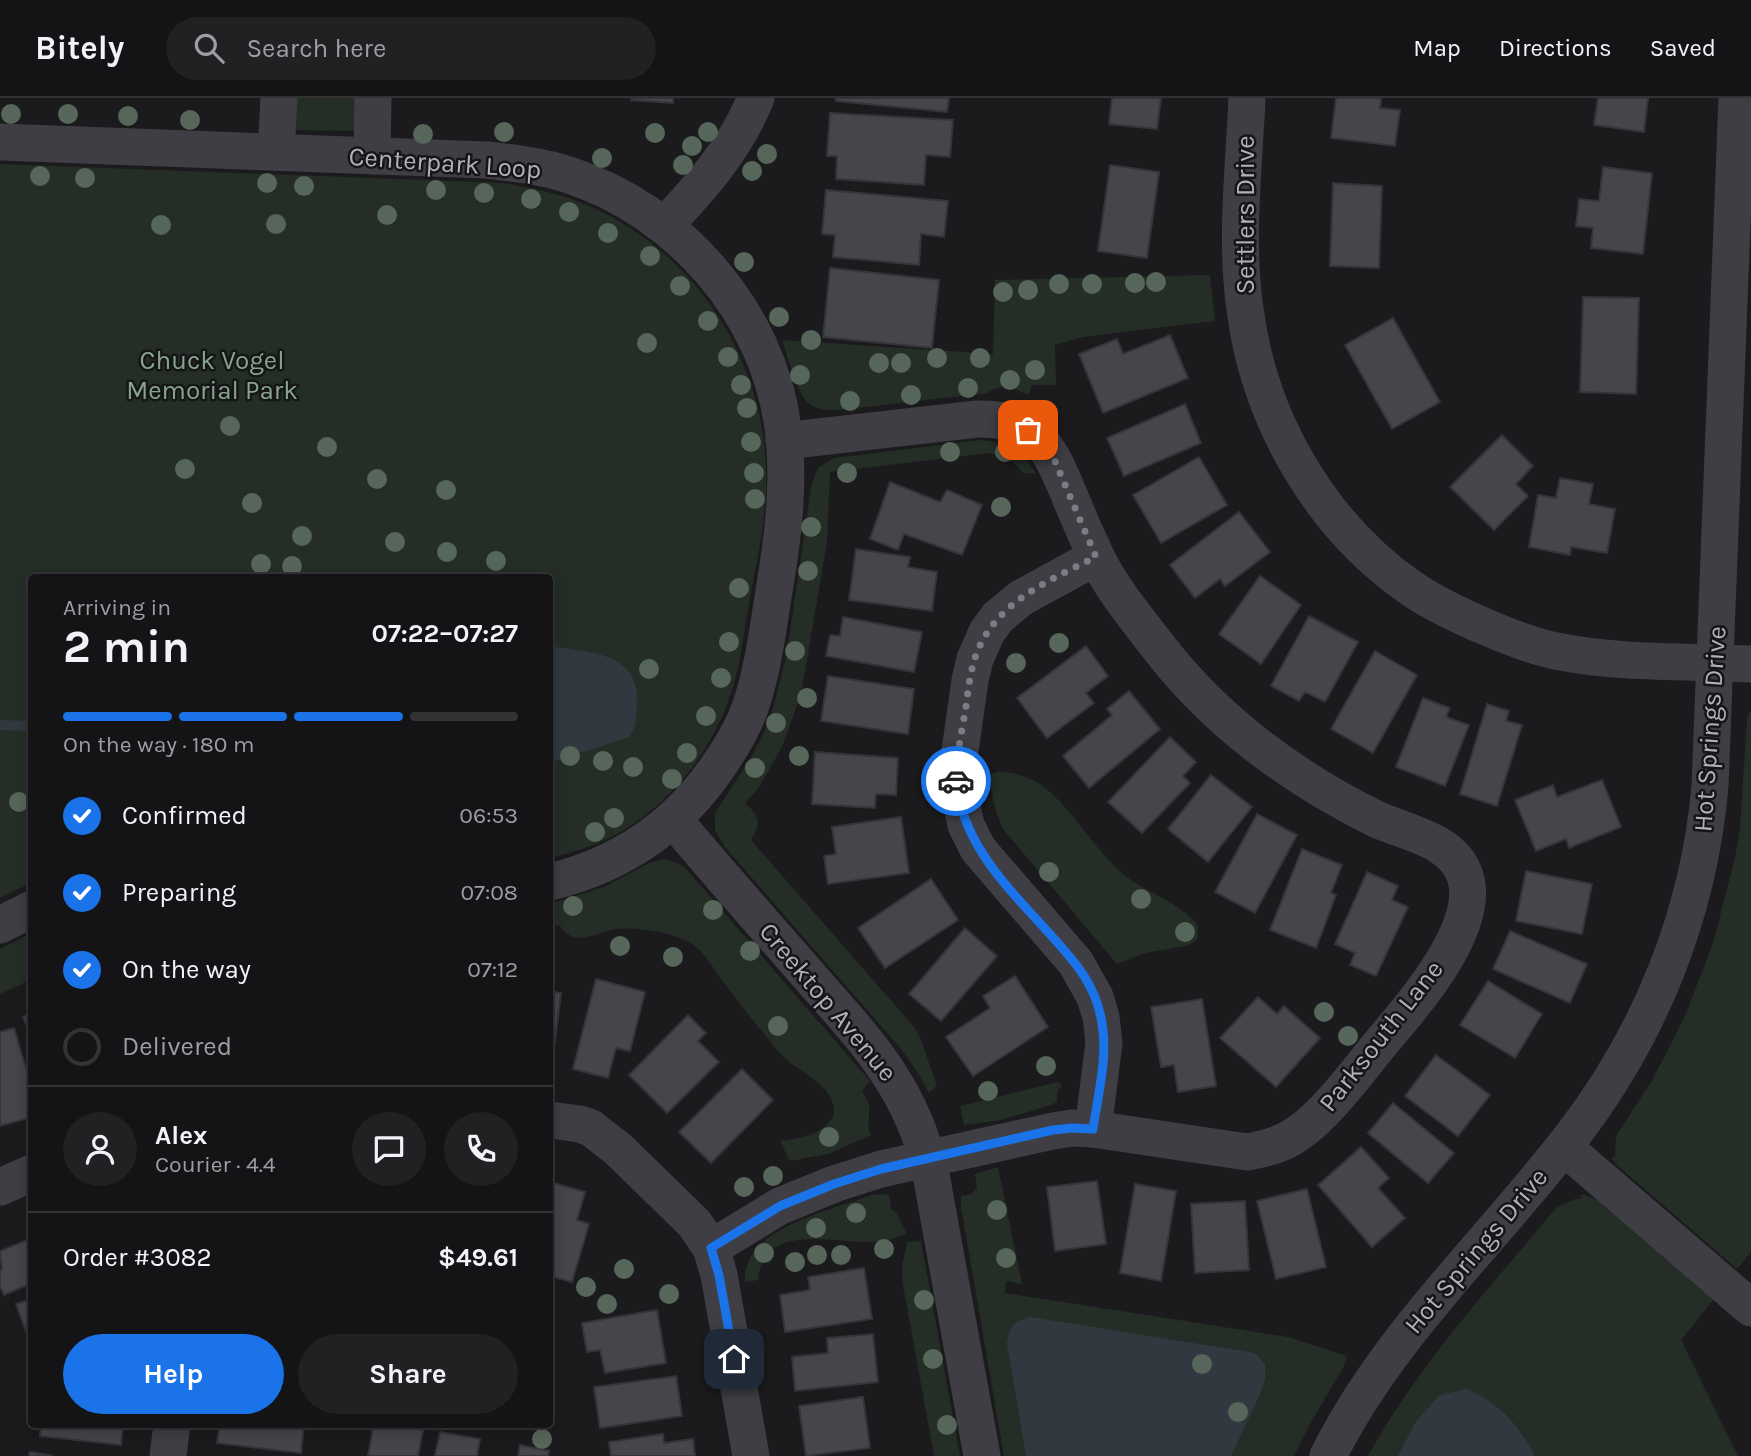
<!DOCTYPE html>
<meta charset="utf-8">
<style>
body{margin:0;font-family:Karla,sans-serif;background:#212123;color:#f1f3f6;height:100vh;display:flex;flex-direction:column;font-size:26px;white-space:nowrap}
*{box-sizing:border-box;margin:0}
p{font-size:23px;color:#9d9ea1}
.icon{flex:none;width:38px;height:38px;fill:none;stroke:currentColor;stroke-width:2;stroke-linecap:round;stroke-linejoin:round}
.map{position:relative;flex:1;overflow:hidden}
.details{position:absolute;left:28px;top:476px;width:525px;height:854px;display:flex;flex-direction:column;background:#141416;border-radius:7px;box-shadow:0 4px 18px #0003,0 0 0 2px #333335}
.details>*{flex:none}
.pin{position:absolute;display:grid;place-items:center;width:60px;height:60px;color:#fff;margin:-30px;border-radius:14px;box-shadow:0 4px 10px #0006}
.courier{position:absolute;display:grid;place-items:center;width:70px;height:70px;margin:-35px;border:5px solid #1a73e8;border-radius:50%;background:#fff;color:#222;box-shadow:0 2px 9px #0007}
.summary em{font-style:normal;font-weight:700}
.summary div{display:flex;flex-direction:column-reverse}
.summary{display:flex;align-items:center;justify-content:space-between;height:119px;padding:0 35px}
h1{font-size:46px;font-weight:700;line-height:52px}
.bar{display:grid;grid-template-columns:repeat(4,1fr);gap:10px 7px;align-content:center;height:84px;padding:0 35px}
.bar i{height:9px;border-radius:5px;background:#333335}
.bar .current{background:#1a73e8}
.bar p{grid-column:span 4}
.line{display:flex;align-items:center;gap:18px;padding:0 35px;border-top:2px solid #333335}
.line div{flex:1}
.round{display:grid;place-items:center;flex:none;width:74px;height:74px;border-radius:37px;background:#212123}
ol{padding:0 35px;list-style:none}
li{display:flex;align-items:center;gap:21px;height:77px}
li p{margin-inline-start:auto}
li .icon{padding:7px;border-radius:50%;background:#1a73e8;color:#fff;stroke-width:4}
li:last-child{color:#9d9ea1}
li i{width:38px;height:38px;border:4px solid #333335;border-radius:50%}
.action{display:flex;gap:14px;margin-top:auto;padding:14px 35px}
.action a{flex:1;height:80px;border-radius:42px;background:#1a73e8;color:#fff;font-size:28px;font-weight:700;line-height:80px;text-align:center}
.action a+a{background:#212123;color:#f1f3f6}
header{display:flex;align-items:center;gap:42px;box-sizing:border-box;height:98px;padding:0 35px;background:#141416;border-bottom:2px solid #333335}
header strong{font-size:33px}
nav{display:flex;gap:38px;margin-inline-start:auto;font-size:24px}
.search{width:490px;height:63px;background:#212123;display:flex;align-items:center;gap:18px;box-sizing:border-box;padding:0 24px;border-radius:38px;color:#9d9ea1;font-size:26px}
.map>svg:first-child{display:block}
.green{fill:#252d27}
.water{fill:#323840}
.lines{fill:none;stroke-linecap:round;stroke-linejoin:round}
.stream{stroke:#323840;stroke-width:10}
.building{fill:#45464a;stroke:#353539;stroke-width:2}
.minor{stroke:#3e3e44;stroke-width:37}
.tree{fill:#57665b}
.done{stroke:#7b7c84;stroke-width:7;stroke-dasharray:0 12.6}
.route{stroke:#1a73e8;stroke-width:9}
.labels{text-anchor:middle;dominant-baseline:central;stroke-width:5;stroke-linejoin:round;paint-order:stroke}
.street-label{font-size:26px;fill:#afb1bb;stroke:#161618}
.park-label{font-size:26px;fill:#88a48d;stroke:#161618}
</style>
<header>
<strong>Bitely</strong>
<div class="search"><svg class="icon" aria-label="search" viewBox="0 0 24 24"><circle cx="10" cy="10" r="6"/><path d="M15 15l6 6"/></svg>Search here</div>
<nav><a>Map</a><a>Directions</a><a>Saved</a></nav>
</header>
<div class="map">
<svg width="1751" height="1358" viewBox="0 0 1751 1358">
<rect width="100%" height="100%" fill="#1b1b1d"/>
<g class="green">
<polygon points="294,0 359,0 358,33 294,32"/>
<path d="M0,66L503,85C532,90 562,96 589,108C693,153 762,257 766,369C768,414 758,457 750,500C744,533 741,567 730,598C710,658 663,715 605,742C587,750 568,755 550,760V480H32L31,785L0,800Z"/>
<path d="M1210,177L1215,223L1083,239L1055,247L1056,287H1032L1029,297C1012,290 1004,284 987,295L839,312C830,312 819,312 811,307C797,298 788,259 782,242L993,256L995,182Z"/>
<path d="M981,342C1011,345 1021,351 1036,376L1023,375L1013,364L989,355L830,374L827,445L801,596L782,649L758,691L745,705C759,717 762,727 751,742L914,929L920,939L937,988L929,995L916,972L901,951L725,749L715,732V715L752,658L766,630L773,610L786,560L812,384L818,370L834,360Z"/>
<polygon points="1751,612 1751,1154 1737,1171 1618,1068 1611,1060 1615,1059 1616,1038 1651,984 1671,946 1687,913 1713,845 1735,760 1740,730 1747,620"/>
<path d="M997,674C1010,673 1027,678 1038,685C1073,708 1094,754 1127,779C1151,797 1180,804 1198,828L1197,842L1186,848L1145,855L1117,866L1003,731C995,713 990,695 991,676Z"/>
<path d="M664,761L680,766L687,772L870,983L862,993C877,1012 863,1023 871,1037L828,1056L790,1063L780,1043C802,1040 823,1037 834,1017C837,986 797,975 780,955C762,934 744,911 727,889C709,866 705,848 675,838C657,833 635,829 617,831C595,834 575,851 559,827L550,828V806L604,789L649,765Z"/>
<polygon points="31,835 31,882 0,896 0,851"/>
<polygon points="1058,984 1062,987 1057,994 1057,1004 1051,1007 1001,1022 964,1027 960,1008"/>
<polygon points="998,1069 1022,1186 1006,1183 1005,1195 1288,1239 1347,1258 1343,1270 1310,1326 1294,1358 1004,1358 961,1109 961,1098 972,1096 977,1090 975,1076"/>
<path d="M881,1096L889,1097L891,1111L896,1114L907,1136C896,1140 885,1143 874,1144C837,1146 763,1122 758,1182L745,1184C742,1129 833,1112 872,1097Z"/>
<path d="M1581,1096L1598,1102L1714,1201L1681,1242L1738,1358H1368C1419,1266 1490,1189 1557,1109L1575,1101H1581Z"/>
<polygon points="921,1143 960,1358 934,1358 902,1181 902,1168 907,1144"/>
</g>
<g class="water">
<path d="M550,548C590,555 641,553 637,608C636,620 637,629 629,639L550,665Z"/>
<path d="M1031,1219L1255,1255L1265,1266V1281L1260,1296L1231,1358H1026L1007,1246C1008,1230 1015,1222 1031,1219Z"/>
<path d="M1467,1291C1501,1307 1517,1325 1535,1358H1398L1416,1323L1440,1297Z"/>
</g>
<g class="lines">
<polyline class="stream" points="0,627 32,628"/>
</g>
<g class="building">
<polygon points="632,0 673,0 673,5 631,2"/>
<polygon points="836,0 949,0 947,14 836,3"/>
<polygon points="1112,0 1161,0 1157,31 1109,26"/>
<polygon points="1336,0 1381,0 1380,10 1400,12 1395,48 1331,40"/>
<polygon points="1598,0 1648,0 1644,34 1594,27"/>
<polygon points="830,15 953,22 950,59 926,57 924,87 836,81 837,58 827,58"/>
<polygon points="1110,67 1159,74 1147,160 1098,153"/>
<polygon points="1603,69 1652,75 1643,156 1591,150 1593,130 1576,128 1579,101 1599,103"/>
<polygon points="1333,85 1382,88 1379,170 1330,168"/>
<polygon points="826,92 948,103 944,139 921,136 919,167 833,159 835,137 822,136"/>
<polygon points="830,170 939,182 932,250 823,239"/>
<polygon points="1583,199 1639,200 1636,296 1580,294"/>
<polygon points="1393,220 1440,304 1392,331 1345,247"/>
<polygon points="1170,237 1188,280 1103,315 1079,256 1117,241 1123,256"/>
<polygon points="1185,306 1201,345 1124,378 1107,340"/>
<polygon points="1502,337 1533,368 1516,386 1528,398 1494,432 1450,389"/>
<polygon points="1199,359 1227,407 1161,445 1133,397"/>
<polygon points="1560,380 1593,386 1589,406 1615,411 1607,455 1571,449 1570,457 1529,449 1538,397 1556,400"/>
<polygon points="890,384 940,404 947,392 982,407 962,457 904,436 898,452 870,441"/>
<polygon points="1239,414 1270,454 1225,488 1220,481 1195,500 1170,467"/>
<polygon points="856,451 910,459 908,469 937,474 932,513 849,502"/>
<polygon points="1260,478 1301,507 1261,566 1219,536"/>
<polygon points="1309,518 1358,544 1325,604 1305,594 1299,603 1271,588"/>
<polygon points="843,519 922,534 914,574 826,558 830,537 840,538"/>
<polygon points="1086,548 1108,578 1086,595 1094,605 1047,640 1017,600"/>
<polygon points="1375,553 1417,577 1373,655 1331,631"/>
<polygon points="828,578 914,591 908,636 821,623"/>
<polygon points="1129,593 1160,631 1089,690 1063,658 1112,617 1107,611"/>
<polygon points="1423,600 1450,610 1446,619 1469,627 1445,688 1396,669"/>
<polygon points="1487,606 1509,613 1506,623 1522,627 1497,708 1460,696"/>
<polygon points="1170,639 1196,664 1183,678 1190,685 1142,735 1108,704"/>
<polygon points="815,654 898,660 896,697 876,696 875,710 812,706"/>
<polygon points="1211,677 1252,709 1208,764 1168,731"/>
<polygon points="1602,682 1621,729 1569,750 1566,741 1536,753 1515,702 1553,687 1557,699"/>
<polygon points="1257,716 1297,737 1255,815 1215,794"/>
<polygon points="901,719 909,775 828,786 824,758 836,756 832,729"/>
<polygon points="1302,751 1342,767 1331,795 1336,797 1316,850 1270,832"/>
<polygon points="1526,773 1592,786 1582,836 1516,823"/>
<polygon points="1367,774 1398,788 1392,802 1408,809 1376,878 1350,867 1355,855 1335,846"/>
<polygon points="931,781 958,822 885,870 858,830"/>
<polygon points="965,830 997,858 941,923 909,896"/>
<polygon points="1510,833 1587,866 1570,905 1493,871"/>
<polygon points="1015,878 1048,929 973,978 946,939 990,910 983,898"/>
<polygon points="596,881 645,894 630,953 616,950 608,980 573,971"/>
<polygon points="1488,883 1542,916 1515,960 1460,927"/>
<polygon points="550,893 561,895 552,967 550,966"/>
<polygon points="1258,899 1277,916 1284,908 1320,940 1276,989 1220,940"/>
<polygon points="1202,901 1216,988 1178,994 1174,967 1161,969 1151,909"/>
<polygon points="32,915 32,940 23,919"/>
<polygon points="688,917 706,935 698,943 719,964 667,1015 629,977"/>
<polygon points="14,930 32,991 32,1019 0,1028 0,934"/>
<polygon points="1436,957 1490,997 1458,1038 1405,998"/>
<polygon points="742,971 773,1002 711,1065 679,1034"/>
<polygon points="1393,1005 1454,1055 1428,1085 1368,1035"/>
<polygon points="1361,1049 1389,1080 1378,1090 1405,1120 1372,1149 1318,1087"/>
<polygon points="1097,1083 1106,1146 1055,1153 1047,1089"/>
<polygon points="550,1084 585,1094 577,1122 589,1126 572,1184 550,1178"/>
<polygon points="1135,1086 1176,1093 1161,1183 1120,1175"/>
<polygon points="1307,1091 1326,1169 1276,1181 1257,1103"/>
<polygon points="1245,1103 1249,1172 1195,1175 1191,1106"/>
<polygon points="32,1140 32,1185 4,1197 0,1188 0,1172 2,1171 0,1153"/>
<polygon points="864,1170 872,1221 785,1234 780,1197 810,1192 808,1179"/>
<polygon points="32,1201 32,1250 16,1206"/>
<polygon points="657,1212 666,1265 605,1275 600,1252 587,1254 582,1225"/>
<polygon points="873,1236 878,1284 795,1293 792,1259 828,1255 827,1240"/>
<polygon points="676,1278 682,1318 600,1330 594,1289"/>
<polygon points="863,1299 870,1350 806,1358 799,1308"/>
<polygon points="41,1326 123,1326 121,1347 40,1338"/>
<polygon points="220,1326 304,1326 301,1355 217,1345"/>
<polygon points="374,1326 392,1326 423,1332 418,1358 368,1358"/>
<polygon points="440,1334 480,1341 477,1358 435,1358"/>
<polygon points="663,1336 664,1345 693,1341 695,1358 611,1358 609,1344"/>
<polygon points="520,1347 549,1353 548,1358 518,1358"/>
<polygon points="30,1354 53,1358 29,1358"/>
</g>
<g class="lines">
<g class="minor">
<path d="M1247,0C1244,70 1235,142 1245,211C1259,321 1320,427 1411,490C1434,506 1460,518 1486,529C1509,539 1531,548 1556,553C1620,566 1686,563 1751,566"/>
<path d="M0,44L486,62C514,65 542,68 569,77C679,113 768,214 783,330C790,385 783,439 774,493C768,531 763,571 751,607C744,629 732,648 719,667C678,728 620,767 550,784"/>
<polyline points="276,54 279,0"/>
<polyline points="372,58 373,0"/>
<path d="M665,127C702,88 735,51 756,0"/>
<path d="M673,721C716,772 759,821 803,871C860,937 909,983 930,1071L982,1358"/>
<polyline points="0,827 32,811"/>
<polyline points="550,1022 580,1026 591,1030 618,1051 694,1125 711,1150 719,1177 751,1358"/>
<polyline points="1093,1031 1104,945 1101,919 1095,899 1076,865 978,751 966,727 956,682 970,582 975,561 987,534 998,519 1021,500 1096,459"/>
<polyline points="1564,1049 1751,1210"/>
<polyline points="0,1089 32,1075"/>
<path d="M711,1150L780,1108L834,1086L881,1071L1053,1033L1072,1030L1093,1031L1247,1054C1264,1051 1282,1047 1297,1036C1329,1015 1365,963 1391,933C1420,899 1481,826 1465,778C1453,741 1405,735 1374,720C1291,679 1213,621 1157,547C1137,521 1109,487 1096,458C1086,437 1077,416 1068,394C1048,346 1034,320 977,321L784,343"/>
<polyline points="168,1358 172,1326"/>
<path d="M1328,1358C1389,1236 1490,1145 1572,1038C1650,937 1699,816 1710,688L1737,0"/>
</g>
</g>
<g class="tree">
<circle cx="11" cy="16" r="10"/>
<circle cx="68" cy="16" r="10"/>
<circle cx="128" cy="18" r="10"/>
<circle cx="190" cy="22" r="10"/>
<circle cx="504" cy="34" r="10"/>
<circle cx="708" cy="34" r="10"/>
<circle cx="655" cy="35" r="10"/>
<circle cx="423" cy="36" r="10"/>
<circle cx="692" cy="48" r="10"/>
<circle cx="767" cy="56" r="10"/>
<circle cx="602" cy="60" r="10"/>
<circle cx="683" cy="67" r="10"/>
<circle cx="752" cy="73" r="10"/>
<circle cx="40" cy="78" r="10"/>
<circle cx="85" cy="80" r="10"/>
<circle cx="267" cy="85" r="10"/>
<circle cx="304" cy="88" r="10"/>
<circle cx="436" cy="92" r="10"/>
<circle cx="484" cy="95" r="10"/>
<circle cx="531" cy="101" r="10"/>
<circle cx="569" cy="114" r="10"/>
<circle cx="387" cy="117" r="10"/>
<circle cx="276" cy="126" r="10"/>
<circle cx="161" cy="127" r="10"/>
<circle cx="608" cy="135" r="10"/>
<circle cx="650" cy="158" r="10"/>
<circle cx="744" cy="164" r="10"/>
<circle cx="1156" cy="184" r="10"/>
<circle cx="1135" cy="185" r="10"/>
<circle cx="1059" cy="186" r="10"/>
<circle cx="1092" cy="186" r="10"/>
<circle cx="680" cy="188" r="10"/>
<circle cx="1028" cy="192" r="10"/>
<circle cx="1003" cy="194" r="10"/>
<circle cx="779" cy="219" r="10"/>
<circle cx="708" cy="223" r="10"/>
<circle cx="811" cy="242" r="10"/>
<circle cx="647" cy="245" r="10"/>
<circle cx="728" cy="259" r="10"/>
<circle cx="937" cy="260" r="10"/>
<circle cx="980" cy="260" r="10"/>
<circle cx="879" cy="265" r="10"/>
<circle cx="901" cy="265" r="10"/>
<circle cx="1035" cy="272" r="10"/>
<circle cx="800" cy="277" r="10"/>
<circle cx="1010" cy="282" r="10"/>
<circle cx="741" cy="287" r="10"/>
<circle cx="968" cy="290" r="10"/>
<circle cx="911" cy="297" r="10"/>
<circle cx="850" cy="303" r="10"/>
<circle cx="747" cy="310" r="10"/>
<circle cx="230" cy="328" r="10"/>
<circle cx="751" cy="344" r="10"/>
<circle cx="327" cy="349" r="10"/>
<circle cx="950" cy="354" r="10"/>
<circle cx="1005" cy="354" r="10"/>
<circle cx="185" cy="371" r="10"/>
<circle cx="754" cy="375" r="10"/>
<circle cx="847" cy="375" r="10"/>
<circle cx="377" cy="381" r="10"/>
<circle cx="446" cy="392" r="10"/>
<circle cx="755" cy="401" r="10"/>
<circle cx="252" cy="405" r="10"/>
<circle cx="1001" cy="409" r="10"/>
<circle cx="811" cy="429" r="10"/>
<circle cx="302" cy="438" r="10"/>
<circle cx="395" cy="444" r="10"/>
<circle cx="447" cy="454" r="10"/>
<circle cx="496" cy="463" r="10"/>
<circle cx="261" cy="466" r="10"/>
<circle cx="292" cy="468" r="10"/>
<circle cx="808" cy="473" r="10"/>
<circle cx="739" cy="490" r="10"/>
<circle cx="729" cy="544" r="10"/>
<circle cx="1059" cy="545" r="10"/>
<circle cx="795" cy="553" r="10"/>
<circle cx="1016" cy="565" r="10"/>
<circle cx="649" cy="571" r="10"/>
<circle cx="721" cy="580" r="10"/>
<circle cx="807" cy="600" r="10"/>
<circle cx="706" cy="618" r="10"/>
<circle cx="776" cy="625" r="10"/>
<circle cx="687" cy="655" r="10"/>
<circle cx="570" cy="658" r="10"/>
<circle cx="799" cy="658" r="10"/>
<circle cx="603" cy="663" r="10"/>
<circle cx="633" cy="669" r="10"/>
<circle cx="755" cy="670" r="10"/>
<circle cx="672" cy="681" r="10"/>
<circle cx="19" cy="704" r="10"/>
<circle cx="614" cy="720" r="10"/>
<circle cx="595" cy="734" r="10"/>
<circle cx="1049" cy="774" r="10"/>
<circle cx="1141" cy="801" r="10"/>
<circle cx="573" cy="808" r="10"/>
<circle cx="713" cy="812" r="10"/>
<circle cx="1185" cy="834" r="10"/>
<circle cx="620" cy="848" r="10"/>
<circle cx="750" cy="853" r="10"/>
<circle cx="673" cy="859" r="10"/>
<circle cx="1324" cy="914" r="10"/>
<circle cx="778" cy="928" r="10"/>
<circle cx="1348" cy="938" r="10"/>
<circle cx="1046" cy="968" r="10"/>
<circle cx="988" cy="993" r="10"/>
<circle cx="829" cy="1039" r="10"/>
<circle cx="773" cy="1078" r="10"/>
<circle cx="744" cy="1089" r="10"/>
<circle cx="997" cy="1112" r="10"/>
<circle cx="856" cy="1115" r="10"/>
<circle cx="816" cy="1130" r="10"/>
<circle cx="884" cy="1151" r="10"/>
<circle cx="764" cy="1155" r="10"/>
<circle cx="817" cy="1157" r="10"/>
<circle cx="841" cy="1157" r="10"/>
<circle cx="1006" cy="1160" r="10"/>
<circle cx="795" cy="1164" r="10"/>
<circle cx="624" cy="1171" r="10"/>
<circle cx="586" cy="1189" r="10"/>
<circle cx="669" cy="1196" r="10"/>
<circle cx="924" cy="1202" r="10"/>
<circle cx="607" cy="1206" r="10"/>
<circle cx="933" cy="1261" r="10"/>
<circle cx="1202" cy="1266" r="10"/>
<circle cx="1238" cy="1314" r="10"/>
<circle cx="947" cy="1327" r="10"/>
<circle cx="542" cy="1341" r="10"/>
</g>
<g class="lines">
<path class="done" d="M956,683C956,658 962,633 966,608C968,592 970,576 975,560C993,505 1048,483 1096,459L1054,361L1043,345L1028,332"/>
<path class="route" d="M734,1261L719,1177L711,1150L780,1108L834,1086L881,1071L1053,1032L1072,1030L1093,1031C1098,996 1109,956 1101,920C1095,888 1077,866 1056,843C1014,795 963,751 956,683"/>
</g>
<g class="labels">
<g class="street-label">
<text transform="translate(445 65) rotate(4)">Centerpark Loop</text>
<text transform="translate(1245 117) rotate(-90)">Settlers Drive</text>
<text transform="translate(1710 631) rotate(-86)">Hot Springs Drive</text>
<text transform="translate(828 904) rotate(50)">Creektop Avenue</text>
<text transform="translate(1381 938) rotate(-52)">Parksouth Lane</text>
<text transform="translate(1476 1153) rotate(-50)">Hot Springs Drive</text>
</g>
<g class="park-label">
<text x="212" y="262">Chuck Vogel<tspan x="212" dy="30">Memorial Park</tspan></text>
</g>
</g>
</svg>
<div class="pin" style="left:1028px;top:332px;background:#ea580c"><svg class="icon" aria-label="bag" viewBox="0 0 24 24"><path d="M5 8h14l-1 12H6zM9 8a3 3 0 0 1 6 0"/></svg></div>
<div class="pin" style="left:734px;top:1261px;background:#1f2937"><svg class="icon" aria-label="home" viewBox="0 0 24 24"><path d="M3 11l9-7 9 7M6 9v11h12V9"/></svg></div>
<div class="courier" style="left:956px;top:683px"><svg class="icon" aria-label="car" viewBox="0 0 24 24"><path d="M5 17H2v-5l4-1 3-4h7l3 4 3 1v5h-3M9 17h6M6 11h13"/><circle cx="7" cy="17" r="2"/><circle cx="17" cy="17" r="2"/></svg></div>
<section class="details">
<div class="summary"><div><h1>2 min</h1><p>Arriving in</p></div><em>07:22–07:27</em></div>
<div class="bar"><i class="current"></i><i class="current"></i><i class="current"></i><i></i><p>On the way · 180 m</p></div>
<ol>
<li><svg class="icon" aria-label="check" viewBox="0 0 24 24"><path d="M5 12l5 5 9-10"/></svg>Confirmed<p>06:53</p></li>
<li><svg class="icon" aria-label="check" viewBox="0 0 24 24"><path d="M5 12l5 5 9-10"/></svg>Preparing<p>07:08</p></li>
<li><svg class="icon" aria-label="check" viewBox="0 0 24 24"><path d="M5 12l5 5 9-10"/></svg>On the way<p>07:12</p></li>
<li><i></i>Delivered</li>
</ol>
<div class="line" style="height:126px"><a class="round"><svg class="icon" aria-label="person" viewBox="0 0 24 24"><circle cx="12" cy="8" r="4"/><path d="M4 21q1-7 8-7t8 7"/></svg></a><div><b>Alex</b><p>Courier · 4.4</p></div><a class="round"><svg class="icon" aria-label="chat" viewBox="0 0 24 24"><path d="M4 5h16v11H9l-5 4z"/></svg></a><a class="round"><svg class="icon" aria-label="phone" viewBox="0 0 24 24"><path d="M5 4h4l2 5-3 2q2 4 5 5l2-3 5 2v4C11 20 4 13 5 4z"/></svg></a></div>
<div class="line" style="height:91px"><div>Order #3082</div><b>$49.61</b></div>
<div class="action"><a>Help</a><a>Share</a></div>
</section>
</div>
